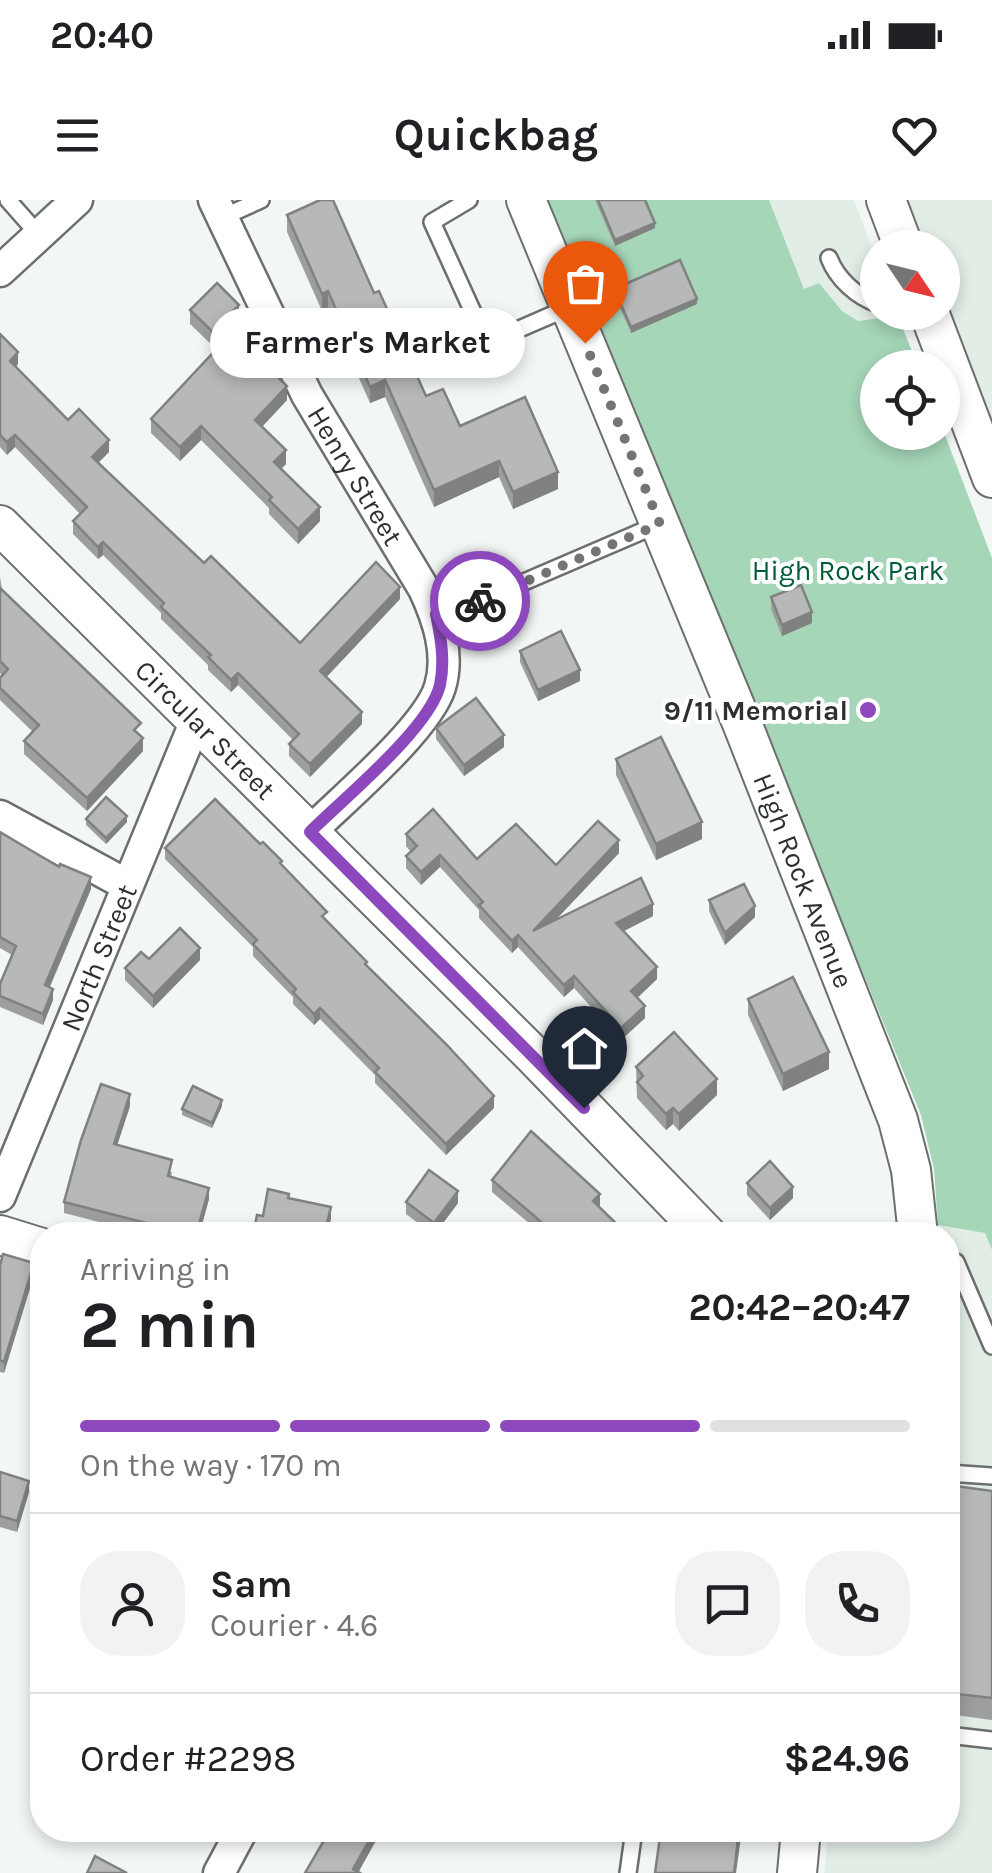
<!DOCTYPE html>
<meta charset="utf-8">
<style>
body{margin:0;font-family:Karla,sans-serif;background:#f2f2f2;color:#202124;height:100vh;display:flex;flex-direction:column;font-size:38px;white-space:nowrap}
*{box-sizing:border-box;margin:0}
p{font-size:32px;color:#757577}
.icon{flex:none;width:55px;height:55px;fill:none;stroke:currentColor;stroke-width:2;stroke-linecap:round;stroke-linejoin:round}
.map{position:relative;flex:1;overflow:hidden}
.details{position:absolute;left:30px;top:1022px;width:930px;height:620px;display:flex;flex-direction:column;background:#fff;border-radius:40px;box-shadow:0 5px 15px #0003}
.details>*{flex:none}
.needle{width:65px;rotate:125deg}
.controls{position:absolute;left:860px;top:30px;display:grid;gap:20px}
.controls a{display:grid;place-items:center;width:100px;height:100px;border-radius:50%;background:#fff;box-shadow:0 5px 15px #0003;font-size:50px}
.pin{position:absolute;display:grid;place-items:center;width:85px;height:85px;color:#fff;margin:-102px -42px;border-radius:50% 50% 50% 0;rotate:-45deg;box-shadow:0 0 10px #0007}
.pin .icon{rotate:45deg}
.courier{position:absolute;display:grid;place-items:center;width:100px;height:100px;margin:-50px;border:8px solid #8c48bc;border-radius:50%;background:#fff;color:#222;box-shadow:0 2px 12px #0007}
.bubble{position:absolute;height:70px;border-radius:35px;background:#fff;box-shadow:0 5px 15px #0003;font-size:32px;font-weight:700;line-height:70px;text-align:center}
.summary em{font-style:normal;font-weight:700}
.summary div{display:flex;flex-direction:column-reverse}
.summary{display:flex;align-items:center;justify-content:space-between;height:170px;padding:0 50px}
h1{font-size:65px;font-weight:700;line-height:75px}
.bar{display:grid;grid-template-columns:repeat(4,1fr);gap:15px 10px;align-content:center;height:120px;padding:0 50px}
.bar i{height:12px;border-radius:8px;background:#e0e0e0}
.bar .current{background:#8c48bc}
.bar p{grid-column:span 4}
.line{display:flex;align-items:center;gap:25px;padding:0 50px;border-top:2px solid #e0e0e0}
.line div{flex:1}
.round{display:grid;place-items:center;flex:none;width:105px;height:105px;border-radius:40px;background:#f2f2f2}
.status{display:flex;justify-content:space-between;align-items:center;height:70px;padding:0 50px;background:#fff;direction:ltr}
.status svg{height:28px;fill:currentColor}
header{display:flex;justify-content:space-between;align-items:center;height:130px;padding:0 50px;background:#fff;font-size:45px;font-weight:700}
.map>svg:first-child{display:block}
.built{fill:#e2ede6}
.green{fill:#a5d6b8}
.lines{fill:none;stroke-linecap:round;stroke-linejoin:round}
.service-casing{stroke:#6c6f6d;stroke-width:20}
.minor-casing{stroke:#6c6f6d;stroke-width:35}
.tertiary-casing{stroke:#6c6f6d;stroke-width:42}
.service{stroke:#fff;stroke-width:15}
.minor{stroke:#fff;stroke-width:30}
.tertiary{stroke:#fff;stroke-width:38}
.wall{fill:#9d9f9d}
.shaded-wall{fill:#7f8280}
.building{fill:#b6b9b7;stroke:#7f8280;stroke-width:2.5}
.done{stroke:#737574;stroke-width:10;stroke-dasharray:0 18}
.route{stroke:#8c48bc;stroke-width:12}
.poi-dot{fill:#8c48bc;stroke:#fff;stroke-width:4}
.labels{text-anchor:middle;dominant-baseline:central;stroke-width:8;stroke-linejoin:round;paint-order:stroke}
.street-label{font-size:28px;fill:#2e2f2f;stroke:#fff}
.park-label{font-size:28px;fill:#005c38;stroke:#fff}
.poi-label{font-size:28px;font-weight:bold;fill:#2e2f2f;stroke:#fff;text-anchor:end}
</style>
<div class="status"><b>20:40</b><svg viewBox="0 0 49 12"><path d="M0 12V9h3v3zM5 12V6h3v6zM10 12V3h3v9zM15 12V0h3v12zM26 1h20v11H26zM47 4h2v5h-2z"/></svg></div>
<header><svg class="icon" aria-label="menu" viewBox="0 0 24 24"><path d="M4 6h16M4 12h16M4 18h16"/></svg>Quickbag<svg class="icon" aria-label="heart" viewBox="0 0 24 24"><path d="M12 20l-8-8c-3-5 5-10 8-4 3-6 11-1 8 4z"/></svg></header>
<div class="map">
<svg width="992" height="1673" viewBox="0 0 992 1673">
<rect width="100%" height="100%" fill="#f2f6f4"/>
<g class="built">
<polygon points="769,0 854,0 877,62 878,112 897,113 900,121 888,117 858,121 842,111 819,83 805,90"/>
<polygon points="901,0 992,0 992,231 943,105 942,48 920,47"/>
<polygon points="938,1025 985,1033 992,1050 992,1673 824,1673 829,1630 948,1630 948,1035 938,1035"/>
</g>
<polygon class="green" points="547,0 769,0 804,89 819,83 842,111 858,121 888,117 900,121 918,167 878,168 878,232 943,230 992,358 992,1050 985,1033 938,1025 934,969 921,915"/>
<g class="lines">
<defs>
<g id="service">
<polyline points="8,0 38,34"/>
<polyline points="469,0 432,22 487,143 570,107"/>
<polyline points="221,18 261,0"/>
<path d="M829,58C837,79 857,97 878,104"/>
<polyline points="436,415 468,406 659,324"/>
<polyline points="948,1060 956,1062 992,1146"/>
<polyline points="948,1273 992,1276"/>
<polyline points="948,1535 992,1540"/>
<polyline points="628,1673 634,1630"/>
</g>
<g id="minor">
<path id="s1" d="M214,0L307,195L424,389C438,419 450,454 440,487C427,529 343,599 310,632"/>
<polyline points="0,71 77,0"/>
<polyline points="0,616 127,685"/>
<path id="s2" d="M0,996L197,518"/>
<polyline points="219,1673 242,1630"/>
</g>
<g id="tertiary">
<path id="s3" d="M526,0L742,523L898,920L911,970L918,1035"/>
<polyline points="886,0 904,48"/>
<polyline points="929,112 992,278"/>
<path id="s4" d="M0,325L534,856L707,1035"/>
<polyline points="0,1035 42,1048"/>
<polyline points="797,1673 801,1630"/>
</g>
</defs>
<use href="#service" class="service-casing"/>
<use href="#minor" class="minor-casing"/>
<use href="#tertiary" class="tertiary-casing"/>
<use href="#service" class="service"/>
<use href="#minor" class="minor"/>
<use href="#tertiary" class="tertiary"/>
</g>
<g class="wall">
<polygon points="595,0 645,0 655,28 615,46"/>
<polygon points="287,15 374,93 426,196 460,226 558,289 513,309 499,277 434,307 385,197 370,203 328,108 322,111 287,32"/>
<polygon points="614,89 697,104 631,133 614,95"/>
<polygon points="190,110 239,119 266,160 263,163 287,200 262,227 286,264 281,269 320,321 298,344 269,314 269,308 201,240 180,261 151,233 151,219 217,150 190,124"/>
<polygon points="0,134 18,164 16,167 68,220 109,252 98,263 204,363 300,443 400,399 326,477 362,524 310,577 289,556 289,544 293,540 238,485 231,492 208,470 208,465 161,419 161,413 103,355 98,359 73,334 73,321 80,314 15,247 7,255 0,247"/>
<polygon points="0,377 2,389 141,536 143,551 87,611 24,554 24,541 33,532 0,500 0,478 2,476 0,473"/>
<polygon points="771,397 812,423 782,436 771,409"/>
<polygon points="520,451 580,481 538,501 520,462"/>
<polygon points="436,528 504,547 464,576 436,539"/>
<polygon points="616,559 702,639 656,660 616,575"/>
<polygon points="86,619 127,622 106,644 86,625"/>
<polygon points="0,632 91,689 50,787 53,800 43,825 0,807 0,784 12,755 0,748"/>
<polygon points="406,634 477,659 556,665 619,653 555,720 653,716 624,731 657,779 637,798 645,818 621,840 574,788 564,797 518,747 512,753 479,718 479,710 440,667 421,685 406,668 406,656 411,652 406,646"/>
<polygon points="165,648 282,665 327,721 494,908 446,955 375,883 375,875 320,819 314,825 293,804 293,797 253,756 253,747 165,659"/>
<polygon points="709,700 755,717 725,745 709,711"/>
<polygon points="200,760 153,808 125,780 125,768"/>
<polygon points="748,799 829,869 783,891 748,815"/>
<polygon points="636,867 717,895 679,931 673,924 666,930 637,898"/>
<polygon points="130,906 117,945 172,972 171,977 209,999 199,1035 150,1035 64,1013 64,1002"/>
<polygon points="222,906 212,928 182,915 182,909"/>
<polygon points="492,980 600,1005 598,1007 628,1035 543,1035 492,992"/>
<polygon points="747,983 793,998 770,1020 747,995"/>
<polygon points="406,1002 458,1003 434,1035 406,1014"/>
<polygon points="0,1066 34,1075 4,1173 0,1172"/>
<polygon points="0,1272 29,1292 17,1332 0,1327"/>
<polygon points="948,1285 992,1291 992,1520 948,1514"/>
</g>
<g class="shaded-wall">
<polygon points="655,23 655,28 615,46 615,40"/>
<polygon points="328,91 328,108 322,111 322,94"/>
<polygon points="697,99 697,104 631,133 631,127"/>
<polygon points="239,105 239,119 232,112"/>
<polygon points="266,146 266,160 256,170 256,156"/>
<polygon points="18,152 18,164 10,174 10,161"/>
<polygon points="385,180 385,197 370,203 370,187"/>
<polygon points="287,186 287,200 255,234 255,220"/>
<polygon points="201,226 201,240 180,261 180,247"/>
<polygon points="15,235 15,247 7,255 7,242"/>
<polygon points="109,240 109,252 92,269 92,257"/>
<polygon points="286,250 286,264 274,276 274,262"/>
<polygon points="499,261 499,277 434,307 434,290"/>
<polygon points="558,272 558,289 513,309 513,292"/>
<polygon points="320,307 320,321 298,344 298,329"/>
<polygon points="103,342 103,355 98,359 98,347"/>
<polygon points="400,387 400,399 320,484 320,471"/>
<polygon points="812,412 812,423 782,436 782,425"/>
<polygon points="580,470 580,481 538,501 538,490"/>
<polygon points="238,473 238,485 231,492 231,480"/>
<polygon points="362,512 362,524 310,577 310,564"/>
<polygon points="504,535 504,547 464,576 464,565"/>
<polygon points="143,538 143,551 87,611 87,598"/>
<polygon points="127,616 127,622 106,644 106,638"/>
<polygon points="702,622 702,639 656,660 656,644"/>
<polygon points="619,640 619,653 533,744 533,731"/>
<polygon points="440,655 440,667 421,685 421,672"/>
<polygon points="91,677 91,689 45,797 45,785"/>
<polygon points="653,704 653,716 616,735 616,723"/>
<polygon points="755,706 755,717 725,745 725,733"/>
<polygon points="518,735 518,747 512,753 512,741"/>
<polygon points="200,748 200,760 153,808 153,796"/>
<polygon points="657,767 657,779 631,804 631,791"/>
<polygon points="574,776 574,788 564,797 564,785"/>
<polygon points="53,789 53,800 43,825 43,814"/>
<polygon points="645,806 645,818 621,840 621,828"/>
<polygon points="320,808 320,819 314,825 314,814"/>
<polygon points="829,852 829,869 783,891 783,874"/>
<polygon points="717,879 717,895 679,931 679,914"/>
<polygon points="130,894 130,906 114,955 114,944"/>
<polygon points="494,896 494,908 446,955 446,944"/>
<polygon points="222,900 222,906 212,928 212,923"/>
<polygon points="673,908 673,924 666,930 666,914"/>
<polygon points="793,987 793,998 770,1020 770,1008"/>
<polygon points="209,988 209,999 199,1035 196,1035"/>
<polygon points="458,991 458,1003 434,1035 434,1023"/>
<polygon points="600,994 600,1005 593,1013 593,1001"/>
<polygon points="331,1007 331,1019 327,1035 324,1035"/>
<polygon points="34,1063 34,1075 4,1173 4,1162"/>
<polygon points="29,1281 29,1292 17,1332 17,1321"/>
<polygon points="375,1630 382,1630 358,1673 353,1669"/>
<polygon points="739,1630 742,1630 736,1673 734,1673"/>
</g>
<g class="building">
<polygon points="320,0 333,0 374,93 379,91 426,196 443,189 460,226 525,197 558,272 513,292 499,261 434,290 385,180 370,187 328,91 322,94 287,15"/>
<polygon points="598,0 645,0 655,23 615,40"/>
<polygon points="680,60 697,99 631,127 614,89"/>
<polygon points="217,83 239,105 232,112 266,146 256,156 287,186 255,220 286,250 274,262 320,307 298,329 269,300 272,297 201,226 180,247 151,219 223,142 190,110"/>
<polygon points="0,134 18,152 10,161 68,220 79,209 109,240 92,257 204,363 211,356 300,443 376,362 400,387 320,471 362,512 310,564 289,544 299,534 238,473 231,480 208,457 211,455 161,407 164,403 103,342 98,347 73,321 87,307 15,235 7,242 0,235"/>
<polygon points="801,385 812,412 782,425 771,397"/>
<polygon points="0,388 141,523 134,530 143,538 87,598 24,541 39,525 0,488 0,478 8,469 0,461"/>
<polygon points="561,431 580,470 538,490 520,451"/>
<polygon points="476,498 504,535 464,565 436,528"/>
<polygon points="661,537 702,622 656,644 616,559"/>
<polygon points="106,597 127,616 106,638 86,619"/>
<polygon points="215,599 260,644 263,642 282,661 280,663 327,712 322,716 367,762 365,764 447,845 494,896 446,944 375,872 379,868 320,808 314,814 293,792 296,789 253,744 257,740 165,648"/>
<polygon points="433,609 477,659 516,624 556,665 598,621 619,640 533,731 641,678 653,704 616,723 657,767 631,791 645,806 621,828 574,776 564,785 518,735 512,741 479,705 483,702 440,655 421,672 406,656 417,646 406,634"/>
<polygon points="0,632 59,667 60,664 91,677 45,785 53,789 43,814 0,796 0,784 16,746 0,737"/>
<polygon points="744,684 755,706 725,733 709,700"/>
<polygon points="180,728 200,748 153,796 125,768 141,752 149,759"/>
<polygon points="793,777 829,852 783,874 748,799"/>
<polygon points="674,832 717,879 679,914 673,908 666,914 637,882 643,876 636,867"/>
<polygon points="101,884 130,894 114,944 172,960 168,976 209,988 196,1035 171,1035 168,1034 170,1029 64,1002 81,940"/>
<polygon points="193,886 222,900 212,923 182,909"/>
<polygon points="531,931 600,994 593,1001 628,1035 555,1035 532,1014 492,980"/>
<polygon points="770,961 793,987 770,1008 747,983"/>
<polygon points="429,970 458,991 434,1023 406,1002"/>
<polygon points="268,989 289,994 288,998 331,1007 324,1035 253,1035 257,1015 263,1016"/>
<polygon points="849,1024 850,1035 815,1035 814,1027"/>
<polygon points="3,1054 34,1063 4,1162 0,1160 0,1066"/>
<polygon points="0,1272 29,1281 17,1321 0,1316"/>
<polygon points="948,1285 992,1291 992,1498 948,1493"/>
<polygon points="330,1630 375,1630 353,1669 360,1673 305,1673"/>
<polygon points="661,1630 739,1630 734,1673 655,1673"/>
<polygon points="95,1656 127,1673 87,1673"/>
</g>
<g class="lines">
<polyline class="done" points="480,401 660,324 585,143"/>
<path class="route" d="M480,401L436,414C441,438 445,461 440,485C430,528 343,599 310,632L584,908"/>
</g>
<circle class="poi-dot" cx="868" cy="510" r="10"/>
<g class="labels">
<g class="street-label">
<text stroke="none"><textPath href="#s1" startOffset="310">Henry Street</textPath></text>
<text stroke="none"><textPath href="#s4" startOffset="290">Circular Street</textPath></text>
<text stroke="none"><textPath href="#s3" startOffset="735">High Rock Avenue</textPath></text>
<text stroke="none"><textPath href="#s2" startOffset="258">North Street</textPath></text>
</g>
<g class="park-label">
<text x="848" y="370">High Rock Park</text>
</g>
<g class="poi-label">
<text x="848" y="510">9/11 Memorial</text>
</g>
</g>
</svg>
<div class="controls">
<a><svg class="needle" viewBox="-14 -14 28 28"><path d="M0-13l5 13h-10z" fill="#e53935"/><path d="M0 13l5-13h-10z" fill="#757577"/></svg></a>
<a><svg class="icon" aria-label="locate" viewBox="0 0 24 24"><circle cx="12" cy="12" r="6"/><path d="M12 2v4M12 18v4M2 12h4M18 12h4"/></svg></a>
</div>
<div class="pin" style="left:585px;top:143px;background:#ea580c"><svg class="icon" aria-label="bag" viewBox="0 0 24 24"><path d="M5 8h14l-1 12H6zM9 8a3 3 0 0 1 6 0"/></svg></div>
<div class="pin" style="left:584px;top:908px;background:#1f2937"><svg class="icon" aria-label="home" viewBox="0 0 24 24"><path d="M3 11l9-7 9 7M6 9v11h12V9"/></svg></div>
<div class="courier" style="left:480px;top:401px"><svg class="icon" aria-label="bike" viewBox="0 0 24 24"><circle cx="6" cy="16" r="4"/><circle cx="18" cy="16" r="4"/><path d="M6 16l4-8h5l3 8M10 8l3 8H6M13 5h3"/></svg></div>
<div class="bubble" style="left:210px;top:108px;width:315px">Farmer's Market</div>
<section class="details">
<div class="summary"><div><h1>2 min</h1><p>Arriving in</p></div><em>20:42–20:47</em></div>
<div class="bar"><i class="current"></i><i class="current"></i><i class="current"></i><i></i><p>On the way · 170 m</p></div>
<div class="line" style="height:180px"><a class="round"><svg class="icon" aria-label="person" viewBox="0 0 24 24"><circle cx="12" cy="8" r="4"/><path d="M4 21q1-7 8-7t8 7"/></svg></a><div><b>Sam</b><p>Courier · 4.6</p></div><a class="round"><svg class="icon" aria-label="chat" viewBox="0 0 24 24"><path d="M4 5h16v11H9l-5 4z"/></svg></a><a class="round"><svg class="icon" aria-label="phone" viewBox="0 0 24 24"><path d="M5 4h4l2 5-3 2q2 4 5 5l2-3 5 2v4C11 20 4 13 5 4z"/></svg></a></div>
<div class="line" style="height:130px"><div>Order #2298</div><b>$24.96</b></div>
</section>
</div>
